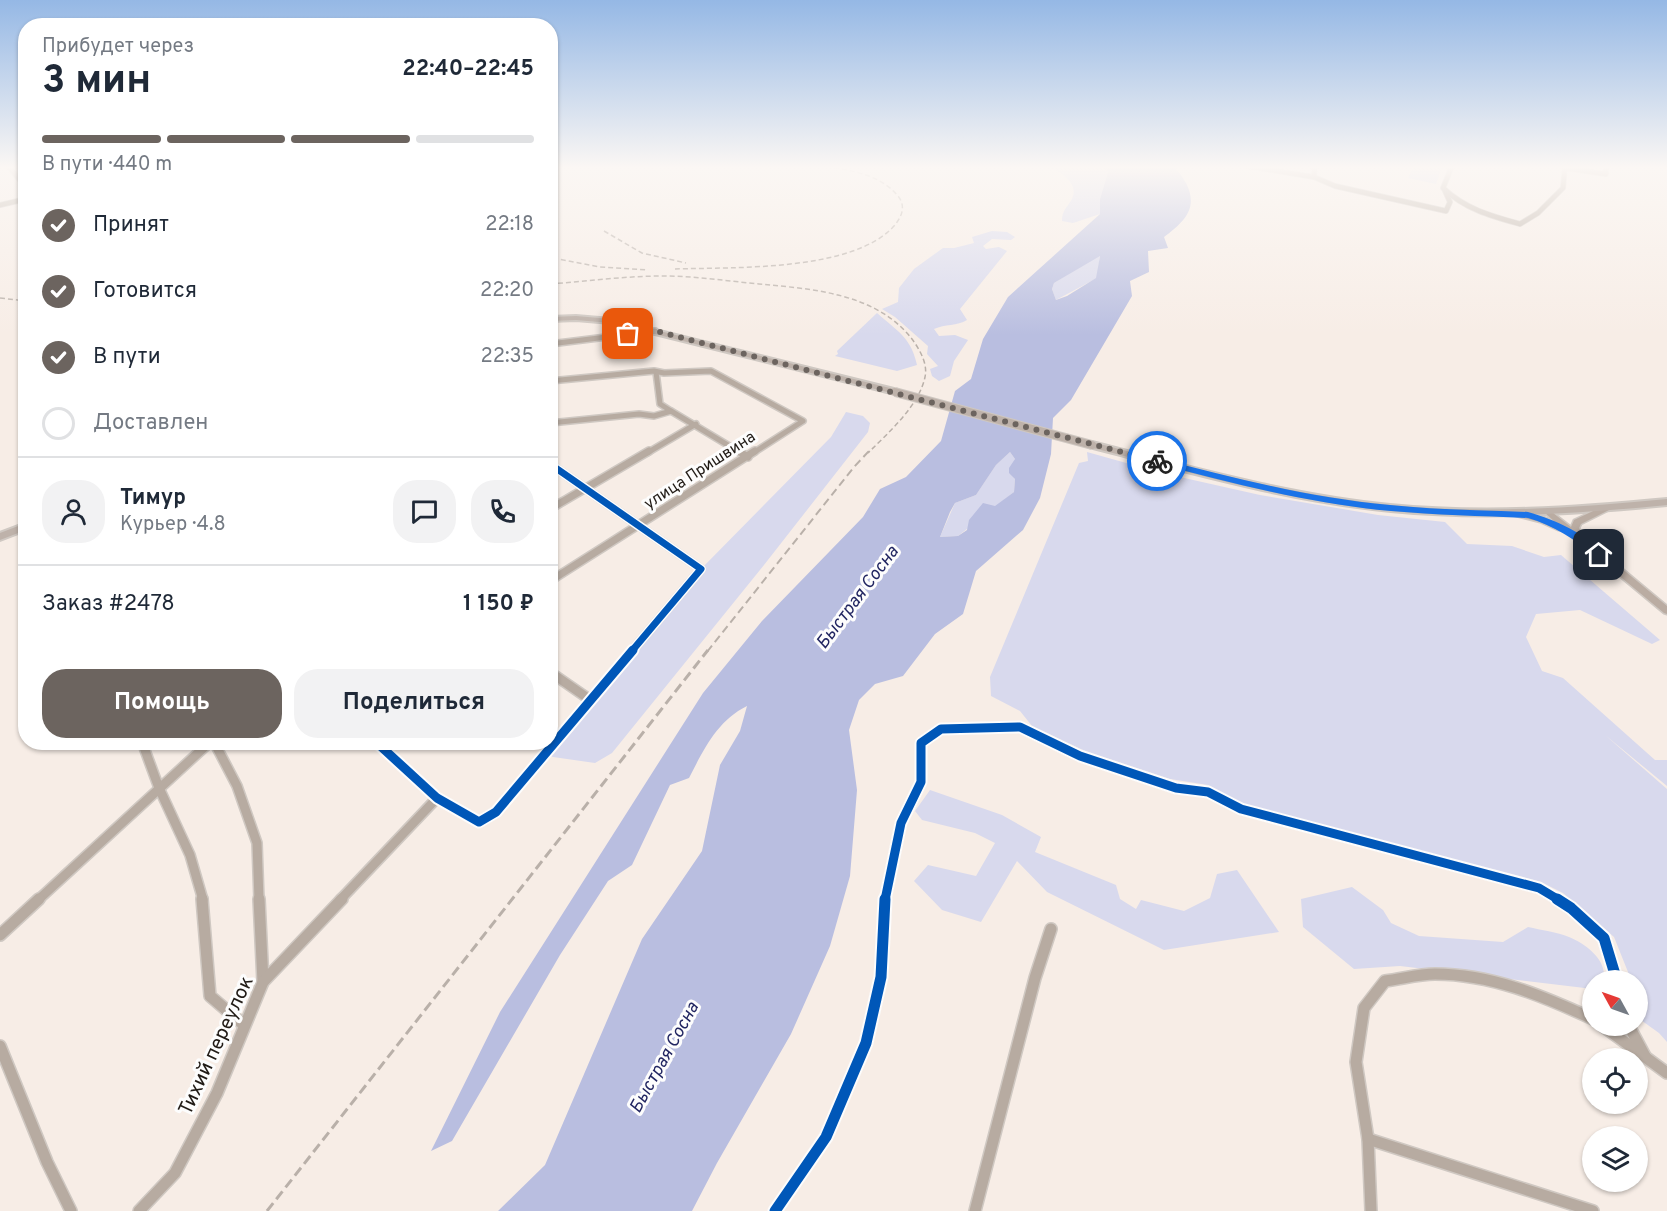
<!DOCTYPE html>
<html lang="ru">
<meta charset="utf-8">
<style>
body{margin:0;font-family:Overpass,sans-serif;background:#f2f2f3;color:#1f2937;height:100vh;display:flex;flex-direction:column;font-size:22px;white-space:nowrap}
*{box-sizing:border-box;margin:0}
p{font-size:20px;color:#747a83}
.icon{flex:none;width:33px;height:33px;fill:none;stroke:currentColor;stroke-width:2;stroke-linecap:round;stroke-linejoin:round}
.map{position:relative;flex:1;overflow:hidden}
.side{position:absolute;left:18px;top:18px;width:540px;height:732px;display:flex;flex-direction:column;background:#fff;border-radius:24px;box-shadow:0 2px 4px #0004}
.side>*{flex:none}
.needle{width:39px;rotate:310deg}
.tools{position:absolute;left:1582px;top:970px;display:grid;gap:12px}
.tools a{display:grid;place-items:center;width:66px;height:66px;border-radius:50%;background:#fff;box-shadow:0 2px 4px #0004;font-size:30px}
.pin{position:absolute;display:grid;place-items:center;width:51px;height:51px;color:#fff;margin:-26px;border-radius:12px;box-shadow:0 3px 9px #0006}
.courier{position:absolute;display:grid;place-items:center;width:60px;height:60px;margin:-30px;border:4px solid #1a73e8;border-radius:50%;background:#fff;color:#222;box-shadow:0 2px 8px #0007}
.head em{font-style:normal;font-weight:700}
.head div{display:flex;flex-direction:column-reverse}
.head{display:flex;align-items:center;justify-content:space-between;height:102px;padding:0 24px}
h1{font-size:39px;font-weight:700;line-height:45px}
.bar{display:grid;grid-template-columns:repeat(4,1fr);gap:9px 6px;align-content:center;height:72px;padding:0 24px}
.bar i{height:8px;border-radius:4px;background:#e0e1e3}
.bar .active{background:#6c645f}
.bar p{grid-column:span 4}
.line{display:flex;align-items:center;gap:15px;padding:0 24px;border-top:2px solid #e0e1e3}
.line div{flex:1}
.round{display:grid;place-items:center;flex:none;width:63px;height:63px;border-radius:24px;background:#f2f2f3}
ol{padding:0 24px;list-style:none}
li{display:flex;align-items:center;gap:18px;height:66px}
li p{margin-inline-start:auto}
li .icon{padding:6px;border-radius:50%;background:#6c645f;color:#fff;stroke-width:4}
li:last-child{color:#747a83}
li i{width:33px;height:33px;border:3px solid #e0e1e3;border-radius:50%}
.cta{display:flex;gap:12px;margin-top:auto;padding:12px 24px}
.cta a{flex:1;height:69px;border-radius:24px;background:#6c645f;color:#fff;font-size:24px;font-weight:700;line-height:69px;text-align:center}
.cta a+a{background:#f2f2f3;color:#1f2937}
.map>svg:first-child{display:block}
.green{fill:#d8d9ed}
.water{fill:#b9bee0;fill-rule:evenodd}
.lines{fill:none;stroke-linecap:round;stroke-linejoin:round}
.minor-far4-casing{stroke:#cfc8c2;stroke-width:6}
.minor-far3-casing{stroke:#cfc8c2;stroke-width:8}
.minor-far2-casing{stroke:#cfc8c2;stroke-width:10}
.minor-far1-casing{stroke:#cfc8c2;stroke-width:12}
.minor-casing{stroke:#cfc8c2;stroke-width:14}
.major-casing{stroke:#cfc8c2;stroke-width:3}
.highway-casing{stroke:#cfc8c2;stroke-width:4}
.minor-far4{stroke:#b7aba1;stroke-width:4.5}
.minor-far3{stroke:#b7aba1;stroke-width:5}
.minor-far2{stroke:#b7aba1;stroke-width:7}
.minor-far1{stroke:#b7aba1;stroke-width:9}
.minor{stroke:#b7aba1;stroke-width:11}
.major{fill:#baaca2;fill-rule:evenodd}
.highway{fill:#beb2aa;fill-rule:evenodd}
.rail-far2{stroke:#b9b0a9;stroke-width:1.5;stroke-dasharray:5 3;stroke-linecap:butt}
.rail-far1{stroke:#b9b0a9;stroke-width:2;stroke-dasharray:8 4.5;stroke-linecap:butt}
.rail{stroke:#b9b0a9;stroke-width:3;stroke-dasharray:10 5;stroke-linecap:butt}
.highway-bridge-casing{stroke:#cfc8c2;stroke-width:10;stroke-linecap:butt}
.highway-bridge{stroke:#beb2aa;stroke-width:8}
.cycleway-far2-casing{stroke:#fdfdfd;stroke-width:10}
.cycleway-far1-casing{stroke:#fdfdfd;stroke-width:13}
.cycleway-casing{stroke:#fdfdfd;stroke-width:15}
.cycleway-far2{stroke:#0057b8;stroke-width:7}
.cycleway-far1{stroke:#0057b8;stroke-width:9}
.cycleway{stroke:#0057b8;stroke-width:11}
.route{fill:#1a73e8}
.done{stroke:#6c645f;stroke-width:6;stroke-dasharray:0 10.8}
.labels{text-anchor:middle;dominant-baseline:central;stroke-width:6;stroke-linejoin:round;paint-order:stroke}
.street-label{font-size:16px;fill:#211b16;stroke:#fdfdfd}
.water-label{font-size:18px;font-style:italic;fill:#222662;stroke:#fdfdfd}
.near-street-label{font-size:20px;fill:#211b16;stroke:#fdfdfd}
</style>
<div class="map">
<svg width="1667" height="1211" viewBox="0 0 1667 1211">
<rect width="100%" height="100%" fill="#f7ede6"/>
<g class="green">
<path d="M1048,166H1104L1108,172L1100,199V214L1073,223L1062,221C1062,210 1067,208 1072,199C1080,183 1060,172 1048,166Z"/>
<polygon points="1413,166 1442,166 1436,184 1408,178"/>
<path d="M992,231L1007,232L1015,237L1011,240L992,239L983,246L986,249L999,247L1007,251L960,309L967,320C957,326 945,324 934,329L939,336L955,335L968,340L954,361L950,376L939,381L932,376L930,369L938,366L927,354L928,346L895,317L882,309L898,302L899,288L914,269L925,261L943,248H954L974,243L972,237Z"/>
<polygon points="1100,255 1097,278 1056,300 1052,289 1054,283"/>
<path d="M877,313C897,331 911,337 917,365L897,371L835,356L838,354L837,351Z"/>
<polygon points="846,412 863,416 870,423 868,432 764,565 612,753 595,763 553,757 544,753 701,569 831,437"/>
<polygon points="1010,452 1015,459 1010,473 1015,479 1014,492 958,536 940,537 955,503 976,495 996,465"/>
<polygon points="1087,452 1162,473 1260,495 1378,515 1445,522 1467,544 1512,546 1544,557 1561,555 1660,640 1652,644 1580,610 1536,614 1526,637 1542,671 1563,678 1655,760 1667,760 1667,786 1605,735 1667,789 1667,1042 1659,1033 1638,1018 1638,981 1622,981 1619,972 1630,977 1614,937 1563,893 1541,882 1242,804 1208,785 1170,779 1085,751 1032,726 1020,711 991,696 990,677 1079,463 1088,461"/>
<polygon points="930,790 1002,815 1041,837 1035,852 1116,885 1120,899 1136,909 1141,900 1184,911 1210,898 1217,874 1237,870 1279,932 1164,950 1047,892 1017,861 981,922 942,910 914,881 928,865 976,876 995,843 975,833 922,820 915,811"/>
<path d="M1352,887L1383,910L1391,923L1419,936L1503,942L1528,927C1541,930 1557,932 1569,937C1586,944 1609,961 1603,981H1593V989L1400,966L1354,969L1303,927L1301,899Z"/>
</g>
<path class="water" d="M1104,166C1117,166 1160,163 1170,166C1178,168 1182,177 1186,183C1199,208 1184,222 1164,237L1168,248L1148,251L1149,272L1130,281L1132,296L1071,400L1053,418L1051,454L1040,498L1023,530L976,571L963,614L935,634L903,676L875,684L859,700L849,730L857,790L850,876L830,946L791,1034L717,1163L692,1211H498L545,1165L642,939L702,851L720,765L740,731L747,706C717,721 704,749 689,778L670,785L632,865L608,881L560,955L452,1141L431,1151L500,1012L703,693L762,621L863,517L880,489L906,477L941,441L955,391L971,379L983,339L1008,297L1100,214V199L1108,172ZM1100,256L1096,278L1067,296L1056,300L1052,289L1054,283ZM1010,452L1015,459L1009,468V473L1015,479L1014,492L995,506L983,503L969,520L967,530L958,536L940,537L950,512L955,503L976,495L996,465Z"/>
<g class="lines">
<defs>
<g id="minor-far4">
<polyline points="8,166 26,187"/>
<polyline points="1247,166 1314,177 1335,186 1446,211 1450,202 1445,191"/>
<path d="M1452,166L1443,188C1465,209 1491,216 1520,224L1538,213L1563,188L1565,166"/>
<polyline points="1565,168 1606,174 1606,166"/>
<polyline points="1314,177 1315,166"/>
<polyline points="0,205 26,199"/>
</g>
<g id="minor-far3">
<polyline points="550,344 655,331"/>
<polyline points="656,372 660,404 671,411"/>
<polyline points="550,381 654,371 664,373 711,371 803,421 753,453"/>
<polyline points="550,423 639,414 654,416 671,411 741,453"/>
<polyline points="647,453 696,424"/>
</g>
<g id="minor-far2">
<polyline points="738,451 748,457"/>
<polyline points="550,464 701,569 631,652"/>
<polyline points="550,509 649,451"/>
<polyline points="550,581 755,451"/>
</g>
<g id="minor-far1">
<polyline points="550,672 589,699"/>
<polyline points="142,742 159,788 190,855 203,900"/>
<polyline points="214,742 237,786 257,843 259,900"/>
<polyline points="376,742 437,798 479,822 496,812 633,650"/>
<polyline points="38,900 210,742"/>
<polyline points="340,900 437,798"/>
<polyline points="885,900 901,823 921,782 921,743 941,729 1020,727 1080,756 1176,788 1208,792 1241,809 1539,888 1559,900"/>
</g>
<g id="minor">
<polyline points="202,899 210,996 244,1025"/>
<polyline points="259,899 263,982"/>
<polyline points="1557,899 1571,908 1604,938 1617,981"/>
<polyline points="0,935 39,899"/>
<polyline points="1603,1026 1667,1073"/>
<polyline points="1629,1026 1645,1056"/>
<polyline points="0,1046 47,1162 71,1211"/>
<polyline points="1368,1139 1593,1211"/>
<polyline points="139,1211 175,1173 217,1093 263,982 342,899"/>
<polyline points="775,1211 826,1137 866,1043 881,977 885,899"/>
<polyline points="975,1211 1035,978 1051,929"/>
<path d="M1371,1211L1368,1139L1356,1062L1364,1008L1385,981C1402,979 1418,974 1435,974C1491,974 1543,996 1593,1019"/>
</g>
<polygon id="major" points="1606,505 1609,506 1610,508 1609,510 1581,524 1579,528 1584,537 1667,606 1667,614 1664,613 1564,530 1558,530 1540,522 1512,515 1511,513 1515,510 1546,518 1555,522 1544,512 1548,509 1571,527 1574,520"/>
<g id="highway">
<polygon points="576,316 611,319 898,390 899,392 895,394 611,323 576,320 550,321 550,317"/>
<path d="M1092,442C1190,467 1289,495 1390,505C1482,514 1575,508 1667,499V505C1575,514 1483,520 1391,511C1288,501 1188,472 1089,447L1088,445Z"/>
<polygon points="26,523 26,530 0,540 0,533"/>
</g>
</defs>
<use href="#minor-far4" class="minor-far4-casing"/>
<use href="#minor-far3" class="minor-far3-casing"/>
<use href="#minor-far2" class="minor-far2-casing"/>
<use href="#minor-far1" class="minor-far1-casing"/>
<use href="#minor" class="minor-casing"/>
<use href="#major" class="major-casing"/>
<use href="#highway" class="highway-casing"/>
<use href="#minor-far4" class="minor-far4"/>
<use href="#minor-far3" class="minor-far3"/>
<use href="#minor-far2" class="minor-far2"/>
<use href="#minor-far1" class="minor-far1"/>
<use href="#minor" class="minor"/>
<use href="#major" class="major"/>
<use href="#highway" class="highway"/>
<g class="rail-far2">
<polyline points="604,231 642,253 686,263"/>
<polyline points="553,258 600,267 648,270"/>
<path d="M675,269C734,267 854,272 895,225C902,216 906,206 898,196C879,173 846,169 818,166"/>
<path d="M550,284C588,281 626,276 664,276C695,276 727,281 759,284C813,289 876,293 912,339C920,350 928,364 925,377C919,406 888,433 868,453"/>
<polyline points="0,298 26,301"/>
</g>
<polyline class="rail-far1" points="707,652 854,467 869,451"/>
<polyline class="rail" points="267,1211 708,650"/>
<defs>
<polyline id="highway-bridge" points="895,392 1092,445"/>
</defs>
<use href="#highway-bridge" class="highway-bridge-casing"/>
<use href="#highway-bridge" class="highway-bridge"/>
<defs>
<polyline id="cycleway-far2" points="550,464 701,569 631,652"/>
<g id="cycleway-far1">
<polyline points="376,742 437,798 479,822 496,812 633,650"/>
<polyline points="885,900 901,823 921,782 921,743 941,729 1020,727 1080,756 1176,788 1208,792 1241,809 1539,888 1559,900"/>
</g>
<g id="cycleway">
<polyline points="1557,899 1571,908 1604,938 1617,981"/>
<polyline points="775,1211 826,1137 866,1043 881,977 885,899"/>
</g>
</defs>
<use href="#cycleway-far2" class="cycleway-far2-casing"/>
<use href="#cycleway-far1" class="cycleway-far1-casing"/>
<use href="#cycleway" class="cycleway-casing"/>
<use href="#cycleway-far2" class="cycleway-far2"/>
<use href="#cycleway-far1" class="cycleway-far1"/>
<use href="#cycleway" class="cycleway"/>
</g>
<linearGradient id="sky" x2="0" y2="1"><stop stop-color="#95b8e5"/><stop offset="0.5" stop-color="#fbf7f4"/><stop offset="1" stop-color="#fbf7f4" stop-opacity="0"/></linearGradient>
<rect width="1667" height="335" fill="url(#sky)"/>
<path class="route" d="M1157,458C1234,478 1311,498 1390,505C1436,510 1482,510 1528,512C1555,520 1586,533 1604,555L1596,557C1576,540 1553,525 1528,518C1482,516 1436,515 1391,511C1310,504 1232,483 1154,463L1153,461Z"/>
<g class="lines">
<polyline class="done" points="628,334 656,331 1157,461"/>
</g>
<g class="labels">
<g class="street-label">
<text transform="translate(700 471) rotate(-33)">улица Пришвина</text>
</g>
<g class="water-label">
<text transform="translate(858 598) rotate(-53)">Быстрая Сосна</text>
<text transform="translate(665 1058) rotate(-61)">Быстрая Сосна</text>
</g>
<g class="near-street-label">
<text transform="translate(217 1046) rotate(-65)">Тихий переулок</text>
</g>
</g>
</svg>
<div class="tools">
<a><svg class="needle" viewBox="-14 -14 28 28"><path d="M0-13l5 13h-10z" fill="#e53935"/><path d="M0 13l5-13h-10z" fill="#747a83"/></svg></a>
<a><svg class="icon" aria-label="locate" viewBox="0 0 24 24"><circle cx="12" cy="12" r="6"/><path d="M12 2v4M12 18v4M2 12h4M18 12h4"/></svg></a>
<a><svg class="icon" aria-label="layers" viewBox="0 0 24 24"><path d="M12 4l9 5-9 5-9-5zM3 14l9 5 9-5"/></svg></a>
</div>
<div class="pin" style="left:628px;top:334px;background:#ea580c"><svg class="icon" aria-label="bag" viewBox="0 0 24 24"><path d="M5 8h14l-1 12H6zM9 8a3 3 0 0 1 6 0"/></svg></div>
<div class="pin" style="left:1599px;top:555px;background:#1f2937"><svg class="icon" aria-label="home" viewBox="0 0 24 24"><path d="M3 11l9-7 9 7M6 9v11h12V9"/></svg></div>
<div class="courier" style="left:1157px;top:461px"><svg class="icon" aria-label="bike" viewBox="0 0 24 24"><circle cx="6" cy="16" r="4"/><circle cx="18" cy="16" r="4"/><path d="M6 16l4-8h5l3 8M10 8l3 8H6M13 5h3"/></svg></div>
<section class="side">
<div class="head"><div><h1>3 мин</h1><p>Прибудет через</p></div><em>22:40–22:45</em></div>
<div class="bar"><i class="active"></i><i class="active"></i><i class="active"></i><i></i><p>В пути · 440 m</p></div>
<ol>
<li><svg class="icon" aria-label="check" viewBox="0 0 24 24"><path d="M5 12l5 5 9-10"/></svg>Принят<p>22:18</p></li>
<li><svg class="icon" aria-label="check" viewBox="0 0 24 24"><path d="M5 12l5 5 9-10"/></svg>Готовится<p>22:20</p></li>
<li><svg class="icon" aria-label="check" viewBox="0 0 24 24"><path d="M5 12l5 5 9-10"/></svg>В пути<p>22:35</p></li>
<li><i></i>Доставлен</li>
</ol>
<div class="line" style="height:108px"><a class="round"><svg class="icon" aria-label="person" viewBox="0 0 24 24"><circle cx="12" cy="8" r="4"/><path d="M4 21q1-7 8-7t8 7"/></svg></a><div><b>Тимур</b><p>Курьер · 4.8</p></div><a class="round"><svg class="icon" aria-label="chat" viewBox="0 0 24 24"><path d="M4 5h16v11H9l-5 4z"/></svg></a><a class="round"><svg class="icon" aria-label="phone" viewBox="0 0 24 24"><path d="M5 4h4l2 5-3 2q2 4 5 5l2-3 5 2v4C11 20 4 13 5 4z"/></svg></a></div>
<div class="line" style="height:78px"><div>Заказ #2478</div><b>1 150 ₽</b></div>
<div class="cta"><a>Помощь</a><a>Поделиться</a></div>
</section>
</div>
